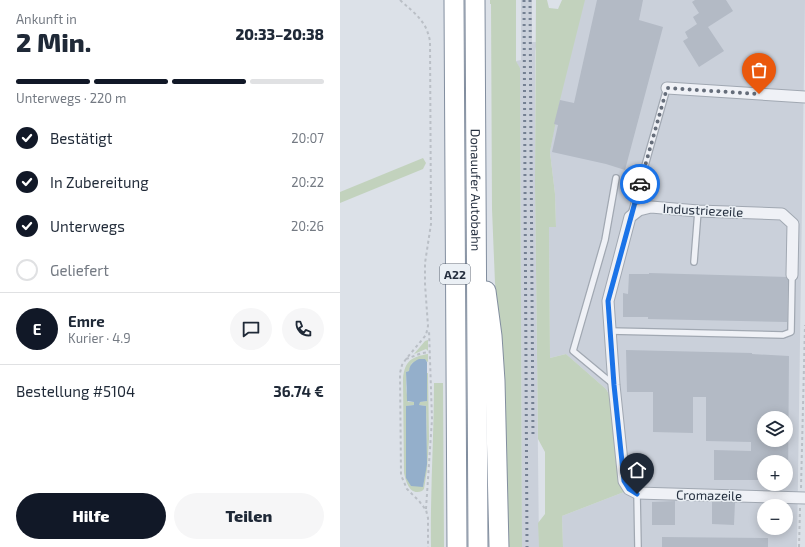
<!DOCTYPE html>
<html lang="de">
<meta charset="utf-8">
<style>
body{margin:0;font-family:"Exo 2",sans-serif;background:#f6f6f7;color:#1f2937;height:100vh;display:flex;flex-direction:column;font-size:15px;white-space:nowrap}
*{box-sizing:border-box;margin:0}
p{font-size:13px;color:#747a83}
.icon{flex:none;width:22px;height:22px;fill:none;stroke:currentColor;stroke-width:2;stroke-linecap:round;stroke-linejoin:round}
.map{position:relative;flex:1;overflow:hidden}
.drawer{display:flex;flex-direction:column;background:#fff;width:340px}
.drawer>*{flex:none}
.tools{position:absolute;left:417px;top:411px;display:grid;gap:8px}
.tools a{display:grid;place-items:center;width:36px;height:36px;border-radius:50%;background:#fff;box-shadow:0 2px 10px #0003;font-size:20px}
.pin{position:absolute;display:grid;place-items:center;width:34px;height:34px;color:#fff;margin:-41px -17px;border-radius:50% 50% 50% 0;rotate:-45deg;box-shadow:0 0 4px #0007}
.pin .icon{rotate:45deg}
.courier{position:absolute;display:grid;place-items:center;width:40px;height:40px;margin:-20px;border:3px solid #1a73e8;border-radius:50%;background:#fff;color:#222;box-shadow:0 1px 5px #0007}
.summary em{font-style:normal;font-weight:800}
.summary div{display:flex;flex-direction:column-reverse}
.summary{display:flex;align-items:center;justify-content:space-between;height:68px;padding:0 16px}
h1{font-size:26px;font-weight:800;line-height:30px}
.bar{display:grid;grid-template-columns:repeat(4,1fr);gap:6px 4px;align-content:center;height:48px;padding:0 16px}
.bar i{height:5px;border-radius:3px;background:#e0e1e3}
.bar .current{background:#111827}
.bar p{grid-column:span 4}
.line{display:flex;align-items:center;gap:10px;padding:0 16px;border-top:1px solid #e0e1e3}
.line div{flex:1}
.round{display:grid;place-items:center;flex:none;width:42px;height:42px;border-radius:21px;background:#f6f6f7}
ol{padding:0 16px;list-style:none}
li{display:flex;align-items:center;gap:12px;height:44px}
li p{margin-inline-start:auto}
li .icon{padding:4px;border-radius:50%;background:#111827;color:#fff;stroke-width:4}
li:last-child{color:#747a83}
li i{width:22px;height:22px;border:2px solid #e0e1e3;border-radius:50%}
.action{display:flex;gap:8px;margin-top:auto;padding:8px 16px}
.action a{flex:1;height:46px;border-radius:24px;background:#111827;color:#fff;font-size:16px;font-weight:800;line-height:46px;text-align:center}
.action a+a{background:#f6f6f7;color:#1f2937}
main{display:flex;flex:1;min-height:0}
.map>svg:first-child{display:block}
.built{fill:#cad0da;fill-rule:evenodd}
.green{fill:#c2d2bd}
.water{fill:#94afcb}
.building{fill:#b3bac5;fill-rule:evenodd}
.lines{fill:none;stroke-linecap:round;stroke-linejoin:round}
.lane-casing{stroke:#a1a8b2;stroke-width:8}
.street-casing{stroke:#a1a8b2;stroke-width:13}
.highway-casing{stroke:#828e9f;stroke-width:21}
.path{stroke:#babfc6;stroke-width:2;stroke-dasharray:3 3;stroke-linecap:butt}
.lane{stroke:#eff1f6;stroke-width:5.5}
.street{stroke:#eff1f6;stroke-width:11}
.highway{stroke:#fff;stroke-width:19}
.rail{stroke:#748092;stroke-width:3;stroke-dasharray:2 4;stroke-linecap:butt}
.done{stroke:#656d7a;stroke-width:4;stroke-dasharray:0 7.2}
.route{stroke:#1a73e8;stroke-width:5}
.labels{text-anchor:middle;dominant-baseline:central;stroke-width:3;stroke-linejoin:round;paint-order:stroke}
.shield{fill:#ebf0f5;stroke:#606976;stroke-width:1}
.shield-label{font-size:12px;font-weight:bold;fill:#252f3f}
.street-label{font-size:13px;fill:#252f3f;stroke:#ebf0f5}
</style>
<main>
<section class="drawer">
<div class="summary"><div><h1>2 Min.</h1><p>Ankunft in</p></div><em>20:33–20:38</em></div>
<div class="bar"><i class="current"></i><i class="current"></i><i class="current"></i><i></i><p>Unterwegs · 220 m</p></div>
<ol>
<li><svg class="icon" aria-label="check" viewBox="0 0 24 24"><path d="M5 12l5 5 9-10"/></svg>Bestätigt<p>20:07</p></li>
<li><svg class="icon" aria-label="check" viewBox="0 0 24 24"><path d="M5 12l5 5 9-10"/></svg>In Zubereitung<p>20:22</p></li>
<li><svg class="icon" aria-label="check" viewBox="0 0 24 24"><path d="M5 12l5 5 9-10"/></svg>Unterwegs<p>20:26</p></li>
<li><i></i>Geliefert</li>
</ol>
<div class="line" style="height:72px"><b class="round" style="background:#111827;color:#fff">E</b><div><b>Emre</b><p>Kurier · 4.9</p></div><a class="round"><svg class="icon" aria-label="chat" viewBox="0 0 24 24"><path d="M4 5h16v11H9l-5 4z"/></svg></a><a class="round"><svg class="icon" aria-label="phone" viewBox="0 0 24 24"><path d="M5 4h4l2 5-3 2q2 4 5 5l2-3 5 2v4C11 20 4 13 5 4z"/></svg></a></div>
<div class="line" style="height:52px"><div>Bestellung #5104</div><b>36.74 €</b></div>
<div class="action"><a>Hilfe</a><a>Teilen</a></div>
</section>
<div class="map">
<svg width="465" height="547" viewBox="0 0 465 547">
<rect width="100%" height="100%" fill="#dce1e8"/>
<g class="built">
<polygon points="181,0 192,0 192,42 197,42 195,51 195,183 199,547 182,547 180,69 176,61 181,60"/>
<path d="M236,0H465L457,547H223L222,516L284,492L278,476L270,396L266,389L226,354L210,358L209,226L216,227L215,194L210,152ZM424,418H446V440H424ZM424,462H446V484H424ZM424,506H446V528H424Z"/>
</g>
<g class="green">
<polygon points="150,0 176,0 176,61 180,68 182,547 163,547 163,357 155,283 152,209 151,4 150,4"/>
<polygon points="196,0 207,0 209,8 218,9 222,0 245,0 220,100 210,152 215,194 216,227 209,227 210,358 226,354 266,389 270,396 278,476 284,492 222,516 223,547 199,547 198,523 205,514 205,452 198,439 195,183"/>
<polygon points="83,158 86,163 83,169 0,203 0,192"/>
<polygon points="88,340 88,351 86,349 74,354 85,341"/>
<path d="M88,354V362L83,359L72,363L69,371L66,372V388L68,402H74V405L67,406L83,487C87,460 87,434 86,406L79,405V402L87,401V373H88L89,439L87,470L84,489L82,491C70,496 66,482 64,473L63,378C65,361 71,357 88,354Z"/>
<path d="M94,383H103L104,547H91C90,492 94,438 94,383Z"/>
</g>
<path class="water" d="M79,359H85L87,362V401L80,402L79,405L86,406L87,464L83,487L71,486L66,478V406L74,405V402L67,401L66,372L69,371C70,364 73,362 79,359Z"/>
<g class="building">
<polygon points="257,0 303,0 299,20 323,27 285,170 266,164 212,152 218,125 214,124 220,100 234,103"/>
<polygon points="355,0 386,0 393,11 368,27 384,51 359,67 343,41 348,38 345,32 357,24 353,17 359,13 352,2"/>
<polygon points="309,273 448,277 447,322 308,319 308,317 283,317 283,293 288,294 289,274 309,274"/>
<path d="M286,350L412,353V354L449,356L448,481H446V462H424V480H374V450L411,451V442L366,441V397H353V433L313,432V392H287ZM424,418H446V440H424Z"/>
<polygon points="335,501 335,525 312,525 312,502"/>
<polygon points="372,502 395,502 394,525 372,524"/>
<polygon points="322,537 428,538 428,547 322,547"/>
</g>
<g class="lines">
<defs>
<g id="lane">
<polyline points="291,215 327,88"/>
<polyline points="354,262 358,211"/>
<polyline points="270,331 443,335 451,332 452,275"/>
<polyline points="274,385 233,351 265,240 276,178"/>
<polyline points="297,493 298,547"/>
</g>
<g id="street">
<polyline points="327,88 465,97"/>
<polyline points="452,275 453,224 442,214 358,211 311,207 299,210 290,217 268,301 274,385 284,481 289,489 297,493 465,498"/>
</g>
<g id="highway">
<polyline points="114,0 117,547"/>
<path id="s1" d="M135,0L138,547"/>
<polyline points="146,291 152,336 155,381 159,547"/>
</g>
</defs>
<use href="#lane" class="lane-casing"/>
<use href="#street" class="street-casing"/>
<use href="#highway" class="highway-casing"/>
<g class="path">
<path d="M60,0C75,14 86,20 90,41L91,224L85,263V284L88,326L86,335L66,359L62,365L60,373L61,475L67,489L79,501L86,510L88,518V547"/>
<polyline points="66,359 82,353 90,352"/>
<polyline points="461,488 465,325"/>
<polyline points="86,509 92,419 89,330"/>
<polyline points="459,547 460,508"/>
</g>
<use href="#lane" class="lane"/>
<use href="#street" class="street"/>
<use href="#highway" class="highway"/>
<g class="rail">
<polyline points="184,0 187,547"/>
<polyline points="190,0 193,438"/>
</g>
</g>
<g class="lines">
<polyline class="done" points="300,184 327,88 419,94"/>
<polyline class="route" points="297,494 289,489 284,481 274,385 268,301 300,184"/>
</g>
<g class="labels">
<rect class="shield" x="100" y="264" width="30" height="20" rx="3"/>
<g class="shield-label">
<text x="115" y="274">A22</text>
</g>
<g class="street-label">
<text stroke="none"><textPath href="#s1" startOffset="190">Donauufer Autobahn</textPath></text>
<text transform="translate(363 210) rotate(3)">Industriezeile</text>
<text transform="translate(369 495) rotate(1)">Cromazeile</text>
</g>
</g>
</svg>
<div class="tools">
<a><svg class="icon" aria-label="layers" viewBox="0 0 24 24"><path d="M12 4l9 5-9 5-9-5zM3 14l9 5 9-5"/></svg></a>
<a>+</a>
<a>−</a>
</div>
<div class="pin" style="left:419px;top:94px;background:#ea580c"><svg class="icon" aria-label="bag" viewBox="0 0 24 24"><path d="M5 8h14l-1 12H6zM9 8a3 3 0 0 1 6 0"/></svg></div>
<div class="pin" style="left:297px;top:494px;background:#1f2937"><svg class="icon" aria-label="home" viewBox="0 0 24 24"><path d="M3 11l9-7 9 7M6 9v11h12V9"/></svg></div>
<div class="courier" style="left:300px;top:184px"><svg class="icon" aria-label="car" viewBox="0 0 24 24"><path d="M5 17H2v-5l4-1 3-4h7l3 4 3 1v5h-3M9 17h6M6 11h13"/><circle cx="7" cy="17" r="2"/><circle cx="17" cy="17" r="2"/></svg></div>
</div>
</main>
